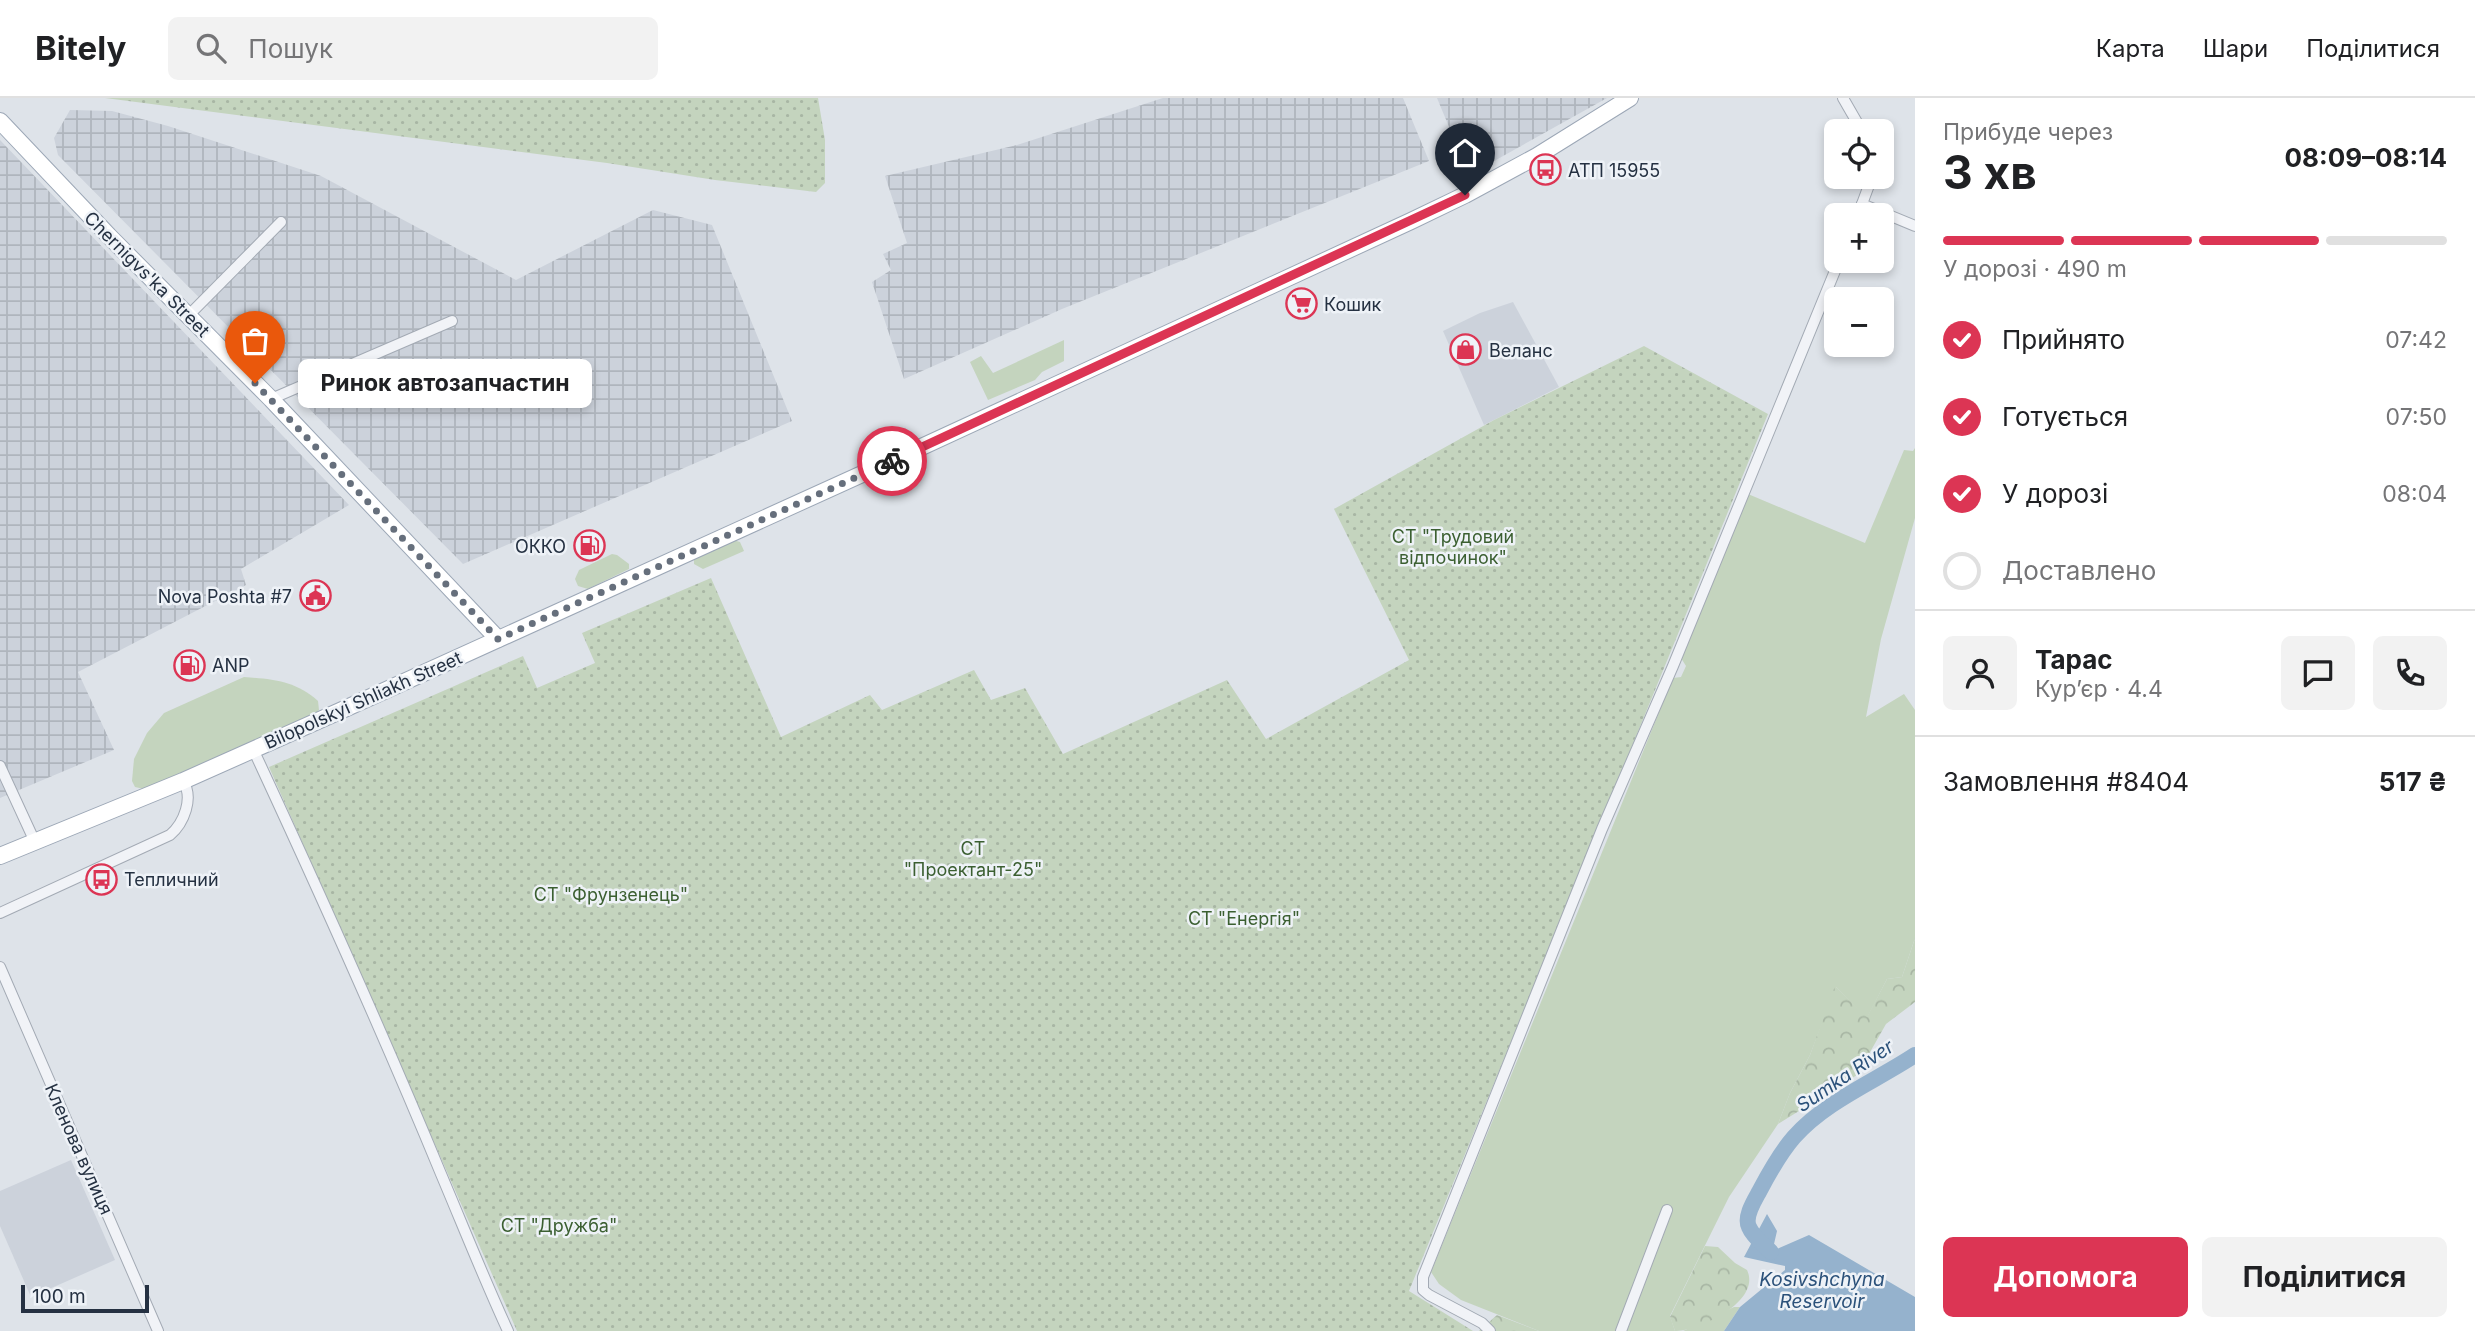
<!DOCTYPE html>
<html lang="uk">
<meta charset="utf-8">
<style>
body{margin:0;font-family:Inter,sans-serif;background:#f2f2f2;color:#202124;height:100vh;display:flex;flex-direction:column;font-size:26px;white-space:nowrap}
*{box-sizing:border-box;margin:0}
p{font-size:23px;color:#757577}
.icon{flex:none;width:38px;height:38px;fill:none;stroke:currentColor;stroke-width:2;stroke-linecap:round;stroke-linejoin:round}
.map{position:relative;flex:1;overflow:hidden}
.sheet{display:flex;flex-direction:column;background:#fff;width:560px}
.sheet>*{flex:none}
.fabs{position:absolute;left:1824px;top:21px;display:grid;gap:14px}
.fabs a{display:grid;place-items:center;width:70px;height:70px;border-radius:10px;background:#fff;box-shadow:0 4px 10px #0003;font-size:35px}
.scale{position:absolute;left:21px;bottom:18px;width:128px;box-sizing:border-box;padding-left:7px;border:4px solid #253142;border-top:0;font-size:19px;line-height:24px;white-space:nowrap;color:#253142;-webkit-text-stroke:5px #eef2f7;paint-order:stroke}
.pin{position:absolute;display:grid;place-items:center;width:60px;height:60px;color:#fff;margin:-72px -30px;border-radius:50% 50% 50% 0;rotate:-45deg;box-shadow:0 0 7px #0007}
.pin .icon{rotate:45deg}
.courier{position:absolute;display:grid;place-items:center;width:70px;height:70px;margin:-35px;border:5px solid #dc3554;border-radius:50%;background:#fff;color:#222;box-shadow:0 2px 9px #0007}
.bubble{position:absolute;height:49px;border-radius:10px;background:#fff;box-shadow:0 4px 10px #0003;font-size:23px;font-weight:700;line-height:49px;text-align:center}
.summary em{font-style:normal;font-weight:700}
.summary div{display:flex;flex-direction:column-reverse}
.summary{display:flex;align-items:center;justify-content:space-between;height:119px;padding:0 28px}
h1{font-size:46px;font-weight:700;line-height:52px}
.bar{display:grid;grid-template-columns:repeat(4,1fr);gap:10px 7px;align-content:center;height:84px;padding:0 28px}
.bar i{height:9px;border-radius:5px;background:#e0e0e0}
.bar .current{background:#dc3554}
.bar p{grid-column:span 4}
.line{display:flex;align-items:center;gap:18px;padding:0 28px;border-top:2px solid #e0e0e0}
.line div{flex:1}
.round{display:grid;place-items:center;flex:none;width:74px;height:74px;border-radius:10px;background:#f2f2f2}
ol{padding:0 28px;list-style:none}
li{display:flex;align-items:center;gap:21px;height:77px}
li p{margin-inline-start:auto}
li .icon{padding:7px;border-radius:50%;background:#dc3554;color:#fff;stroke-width:4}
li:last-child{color:#757577}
li i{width:38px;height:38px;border:4px solid #e0e0e0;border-radius:50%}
.action{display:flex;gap:14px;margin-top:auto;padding:14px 28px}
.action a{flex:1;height:80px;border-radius:10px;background:#dc3554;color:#fff;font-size:28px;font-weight:700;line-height:80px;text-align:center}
.action a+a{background:#f2f2f2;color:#202124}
header{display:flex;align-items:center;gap:42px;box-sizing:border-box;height:98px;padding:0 35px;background:#fff;border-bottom:2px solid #e0e0e0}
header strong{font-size:33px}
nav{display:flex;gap:38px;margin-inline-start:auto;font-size:24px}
.search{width:490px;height:63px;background:#f2f2f2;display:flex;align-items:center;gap:18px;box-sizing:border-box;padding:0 24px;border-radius:10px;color:#757577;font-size:26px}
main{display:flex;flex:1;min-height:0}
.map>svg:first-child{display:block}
.built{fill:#ccd2db}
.industrial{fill:url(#industrial-grid)}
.grass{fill:#c4d4be}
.forest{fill:url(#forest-crowns)}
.park{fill:url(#park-dots)}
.water{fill:#95b2cd}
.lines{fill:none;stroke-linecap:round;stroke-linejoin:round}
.river{stroke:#95b2cd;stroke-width:16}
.minor-casing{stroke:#a3aab4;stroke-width:12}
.primary-casing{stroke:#9ca7b6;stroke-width:18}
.minor{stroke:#f1f3f7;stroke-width:10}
.primary{stroke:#fff;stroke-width:16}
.done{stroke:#666f7c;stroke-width:7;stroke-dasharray:0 12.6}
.route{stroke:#dc3554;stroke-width:9}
.labels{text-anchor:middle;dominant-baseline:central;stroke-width:5;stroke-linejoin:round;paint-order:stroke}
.poi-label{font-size:18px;fill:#253142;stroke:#eef2f7;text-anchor:start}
.street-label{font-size:18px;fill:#253142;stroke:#eef2f7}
.park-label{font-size:18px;fill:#3b5f31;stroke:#eef2f7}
.water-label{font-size:19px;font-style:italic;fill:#2b517a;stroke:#eef2f7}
</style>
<header>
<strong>Bitely</strong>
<div class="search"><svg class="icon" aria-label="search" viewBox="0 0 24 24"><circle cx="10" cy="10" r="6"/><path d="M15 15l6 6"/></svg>Пошук</div>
<nav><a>Карта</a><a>Шари</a><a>Поділитися</a></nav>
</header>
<main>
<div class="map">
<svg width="1915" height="1233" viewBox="0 0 1915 1233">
<defs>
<pattern id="industrial-grid" width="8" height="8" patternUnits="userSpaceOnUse" patternTransform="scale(1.75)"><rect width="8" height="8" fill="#ccd2db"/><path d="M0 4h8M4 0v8" fill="none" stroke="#afb5bd"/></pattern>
<pattern id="forest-crowns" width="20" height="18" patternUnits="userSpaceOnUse" patternTransform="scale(1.75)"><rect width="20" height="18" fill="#c4d4be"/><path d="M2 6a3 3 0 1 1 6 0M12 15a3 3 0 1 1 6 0" fill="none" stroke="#a8b6a4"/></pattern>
<pattern id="park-dots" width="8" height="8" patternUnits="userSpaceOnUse" patternTransform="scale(1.75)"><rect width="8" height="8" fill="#c4d4be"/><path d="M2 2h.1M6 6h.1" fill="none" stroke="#a8b6a4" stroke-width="1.8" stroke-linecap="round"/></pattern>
</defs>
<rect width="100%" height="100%" fill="#dee3e9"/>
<g class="built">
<polygon points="1513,204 1559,289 1484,327 1443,233 1480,215"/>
<polygon points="71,1062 115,1162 31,1199 0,1128 0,1093"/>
</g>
<g class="industrial">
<polygon points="1163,0 1403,0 1429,63 1062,211 904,281 872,184 891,172 883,156 907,145 885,78 1017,47"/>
<polygon points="1437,0 1607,0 1469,77"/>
<polygon points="70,12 112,13 168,28 321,78 516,182 653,112 712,127 792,323 463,466 58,57 54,40"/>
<polygon points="0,42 349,407 241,471 246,487 78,574 114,652 0,700"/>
</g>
<g class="grass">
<polygon points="1064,242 1064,263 1042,274 1035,282 988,302 970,264 981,258 993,275"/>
<polygon points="1915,350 1915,420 1881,541 1866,619 1904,596 1915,612 1915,840 1902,879 1887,881 1867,920 1836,889 1810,957 1790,995 1778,1026 1729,1099 1670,1218 1675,1233 1539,1233 1461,1202 1439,1186 1431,1174 1673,580 1681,579 1686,568 1681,560 1748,396 1865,445 1904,352 1913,353"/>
<polygon points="733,442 740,444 744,453 703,471 694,466 694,460"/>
<polygon points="612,456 617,457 629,466 629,471 588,491 578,488 575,481 579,472"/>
<path d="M244,579C273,581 296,583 318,603L319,612L315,616L144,691L135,689L132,683L134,661L147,635L164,615Z"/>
<polygon points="1734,1209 1740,1209 1724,1233 1683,1233"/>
</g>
<g class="forest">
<polygon points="1915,840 1915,904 1886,926 1857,977 1778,1026 1790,995 1810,957 1835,888 1867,919 1887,881 1902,879"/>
<path d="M1705,1148L1718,1149L1735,1165L1747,1172C1762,1203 1699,1233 1675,1233L1670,1219Z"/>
<polygon points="1497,1217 1539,1233 1479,1233"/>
</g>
<g class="park">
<polygon points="105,0 818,0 825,42 825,85 816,94 715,82 607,65"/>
<polygon points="1644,248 1768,316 1409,1193 1473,1233 517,1233 269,669 523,558 537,590 595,565 582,535 711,480 781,639 870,597 882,612 974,572 991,602 1025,590 1063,656 1227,582 1266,641 1409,562 1334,411 1494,322"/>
</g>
<polygon class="water" points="1767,1116 1777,1133 1774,1146 1777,1151 1809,1137 1915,1199 1915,1233 1724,1233 1740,1209 1785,1172 1785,1168 1744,1159"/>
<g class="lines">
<path class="river" d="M1771,1154C1764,1147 1753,1139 1749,1129C1744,1119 1754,1103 1759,1094C1769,1075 1780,1055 1794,1039C1826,1003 1876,983 1915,957"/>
<defs>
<g id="minor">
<polyline points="1843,0 1862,33"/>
<polyline points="1872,79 1862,106 1915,128"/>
<polyline points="1857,117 1862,106"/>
<polyline points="189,217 281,124"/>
<polyline points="271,301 452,223"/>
<path d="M253,651C318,791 382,933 441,1076C463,1128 484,1181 508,1233"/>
<polyline points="0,668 35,744"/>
<path d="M0,815L170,737C184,725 194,700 183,683"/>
<polyline points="0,869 158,1233"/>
<polyline points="1490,1233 1482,1225 1429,1197 1423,1192 1423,1179 1602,731 1673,568 1839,163"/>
<polyline points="1621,1233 1667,1112"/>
</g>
<g id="primary">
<polyline points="0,23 109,138 271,301 498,541"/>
<polyline points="0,758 183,683 340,613 915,352 1411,123 1465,97 1537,58 1630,0"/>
</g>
</defs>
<use href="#minor" class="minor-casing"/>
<use href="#primary" class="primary-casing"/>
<use href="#minor" class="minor"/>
<use href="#primary" class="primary"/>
</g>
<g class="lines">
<polyline class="done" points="255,285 498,541 892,363"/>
<polyline class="route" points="892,363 1465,97"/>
</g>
<defs>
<symbol id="bus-ring" viewBox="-11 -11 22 22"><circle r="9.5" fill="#eef2f7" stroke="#dc3554" stroke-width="1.5"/><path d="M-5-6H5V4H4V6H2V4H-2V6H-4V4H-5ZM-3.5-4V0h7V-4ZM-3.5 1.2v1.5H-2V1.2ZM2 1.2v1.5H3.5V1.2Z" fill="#dc3554"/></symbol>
<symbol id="supermarket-ring" viewBox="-11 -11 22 22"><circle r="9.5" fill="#eef2f7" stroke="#dc3554" stroke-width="1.5"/><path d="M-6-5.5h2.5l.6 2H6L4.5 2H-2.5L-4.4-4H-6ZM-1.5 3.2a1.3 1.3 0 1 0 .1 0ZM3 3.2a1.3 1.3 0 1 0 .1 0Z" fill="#dc3554"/></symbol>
<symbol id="shop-ring" viewBox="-11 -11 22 22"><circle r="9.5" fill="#eef2f7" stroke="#dc3554" stroke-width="1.5"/><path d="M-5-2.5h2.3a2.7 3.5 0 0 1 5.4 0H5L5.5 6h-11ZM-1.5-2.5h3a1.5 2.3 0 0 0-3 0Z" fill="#dc3554"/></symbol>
<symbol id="fuel-ring" viewBox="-11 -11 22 22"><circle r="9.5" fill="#eef2f7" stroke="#dc3554" stroke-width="1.5"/><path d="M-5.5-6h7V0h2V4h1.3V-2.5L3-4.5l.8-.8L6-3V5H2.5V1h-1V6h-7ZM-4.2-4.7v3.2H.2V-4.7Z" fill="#dc3554"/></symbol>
<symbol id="civic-ring" viewBox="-11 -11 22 22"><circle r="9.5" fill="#eef2f7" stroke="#dc3554" stroke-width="1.5"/><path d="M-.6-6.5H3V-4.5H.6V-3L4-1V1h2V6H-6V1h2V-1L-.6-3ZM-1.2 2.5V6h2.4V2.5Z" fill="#dc3554"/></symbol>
</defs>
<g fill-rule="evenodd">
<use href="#bus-ring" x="1528" y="54" width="35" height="35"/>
<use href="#supermarket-ring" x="1284" y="188" width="35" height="35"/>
<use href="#shop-ring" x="1448" y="234" width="35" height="35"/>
<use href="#fuel-ring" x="572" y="430" width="35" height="35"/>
<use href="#civic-ring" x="298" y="480" width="35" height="35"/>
<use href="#fuel-ring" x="172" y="550" width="35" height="35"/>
<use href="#bus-ring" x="84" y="764" width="35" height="35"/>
</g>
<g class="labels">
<g class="poi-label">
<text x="1568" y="72">АТП 15955</text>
<text x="1324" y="206">Кошик</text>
<text x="1489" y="252">Веланс</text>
<text x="566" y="448" text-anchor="end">ОККО</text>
<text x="292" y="498" text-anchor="end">Nova Poshta #7</text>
<text x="212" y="567">ANP</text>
<text x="124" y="781">Тепличний</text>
</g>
<g class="street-label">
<text transform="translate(147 176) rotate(45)">Chernigvs'ka Street</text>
<text transform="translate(363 602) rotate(-24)">Bilopolskyi Shliakh Street</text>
<text transform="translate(79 1051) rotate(66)">Кленова вулиця</text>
</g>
<g class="park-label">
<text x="1453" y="438">СТ "Трудовий<tspan x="1453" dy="21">відпочинок"</tspan></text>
<text x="973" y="750">СТ<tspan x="973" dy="21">"Проектант-25"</tspan></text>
<text x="611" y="796">СТ "Фрунзенець"</text>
<text x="1244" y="820">СТ "Енергія"</text>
<text x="559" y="1127">СТ "Дружба"</text>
</g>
<g class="water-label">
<text transform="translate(1845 978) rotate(-34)">Sumka River</text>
<text x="1822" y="1181">Kosivshchyna<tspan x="1822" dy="22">Reservoir</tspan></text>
</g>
</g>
</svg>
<div class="fabs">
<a><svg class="icon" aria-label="locate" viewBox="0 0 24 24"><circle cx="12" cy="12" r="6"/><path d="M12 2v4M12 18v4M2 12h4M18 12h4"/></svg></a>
<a>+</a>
<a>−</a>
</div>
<div class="scale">100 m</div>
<div class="pin" style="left:255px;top:285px;background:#ea580c"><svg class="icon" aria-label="bag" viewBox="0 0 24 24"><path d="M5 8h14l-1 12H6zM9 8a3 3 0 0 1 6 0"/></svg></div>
<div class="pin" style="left:1465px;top:97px;background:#1f2937"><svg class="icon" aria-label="home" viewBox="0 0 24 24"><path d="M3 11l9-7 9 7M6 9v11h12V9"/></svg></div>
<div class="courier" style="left:892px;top:363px"><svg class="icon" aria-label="bike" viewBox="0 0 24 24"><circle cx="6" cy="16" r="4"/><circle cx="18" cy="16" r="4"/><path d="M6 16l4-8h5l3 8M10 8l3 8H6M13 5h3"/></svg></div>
<div class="bubble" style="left:298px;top:261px;width:294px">Ринок автозапчастин</div>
</div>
<section class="sheet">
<div class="summary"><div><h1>3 хв</h1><p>Прибуде через</p></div><em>08:09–08:14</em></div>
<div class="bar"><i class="current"></i><i class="current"></i><i class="current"></i><i></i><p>У дорозі · 490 m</p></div>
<ol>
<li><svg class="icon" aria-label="check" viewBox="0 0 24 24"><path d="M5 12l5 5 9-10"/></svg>Прийнято<p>07:42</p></li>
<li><svg class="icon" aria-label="check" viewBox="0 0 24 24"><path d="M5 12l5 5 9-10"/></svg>Готується<p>07:50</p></li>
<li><svg class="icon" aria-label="check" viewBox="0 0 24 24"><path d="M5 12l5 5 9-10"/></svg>У дорозі<p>08:04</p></li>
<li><i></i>Доставлено</li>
</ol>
<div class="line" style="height:126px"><a class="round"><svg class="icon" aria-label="person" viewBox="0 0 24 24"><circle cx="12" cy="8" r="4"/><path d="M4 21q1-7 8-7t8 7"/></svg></a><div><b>Тарас</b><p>Кур’єр · 4.4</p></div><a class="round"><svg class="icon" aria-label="chat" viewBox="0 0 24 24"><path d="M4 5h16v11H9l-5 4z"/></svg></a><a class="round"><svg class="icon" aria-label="phone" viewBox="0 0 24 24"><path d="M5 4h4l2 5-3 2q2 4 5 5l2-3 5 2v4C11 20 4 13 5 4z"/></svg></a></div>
<div class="line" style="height:91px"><div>Замовлення #8404</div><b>517 ₴</b></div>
<div class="action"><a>Допомога</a><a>Поділитися</a></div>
</section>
</main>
